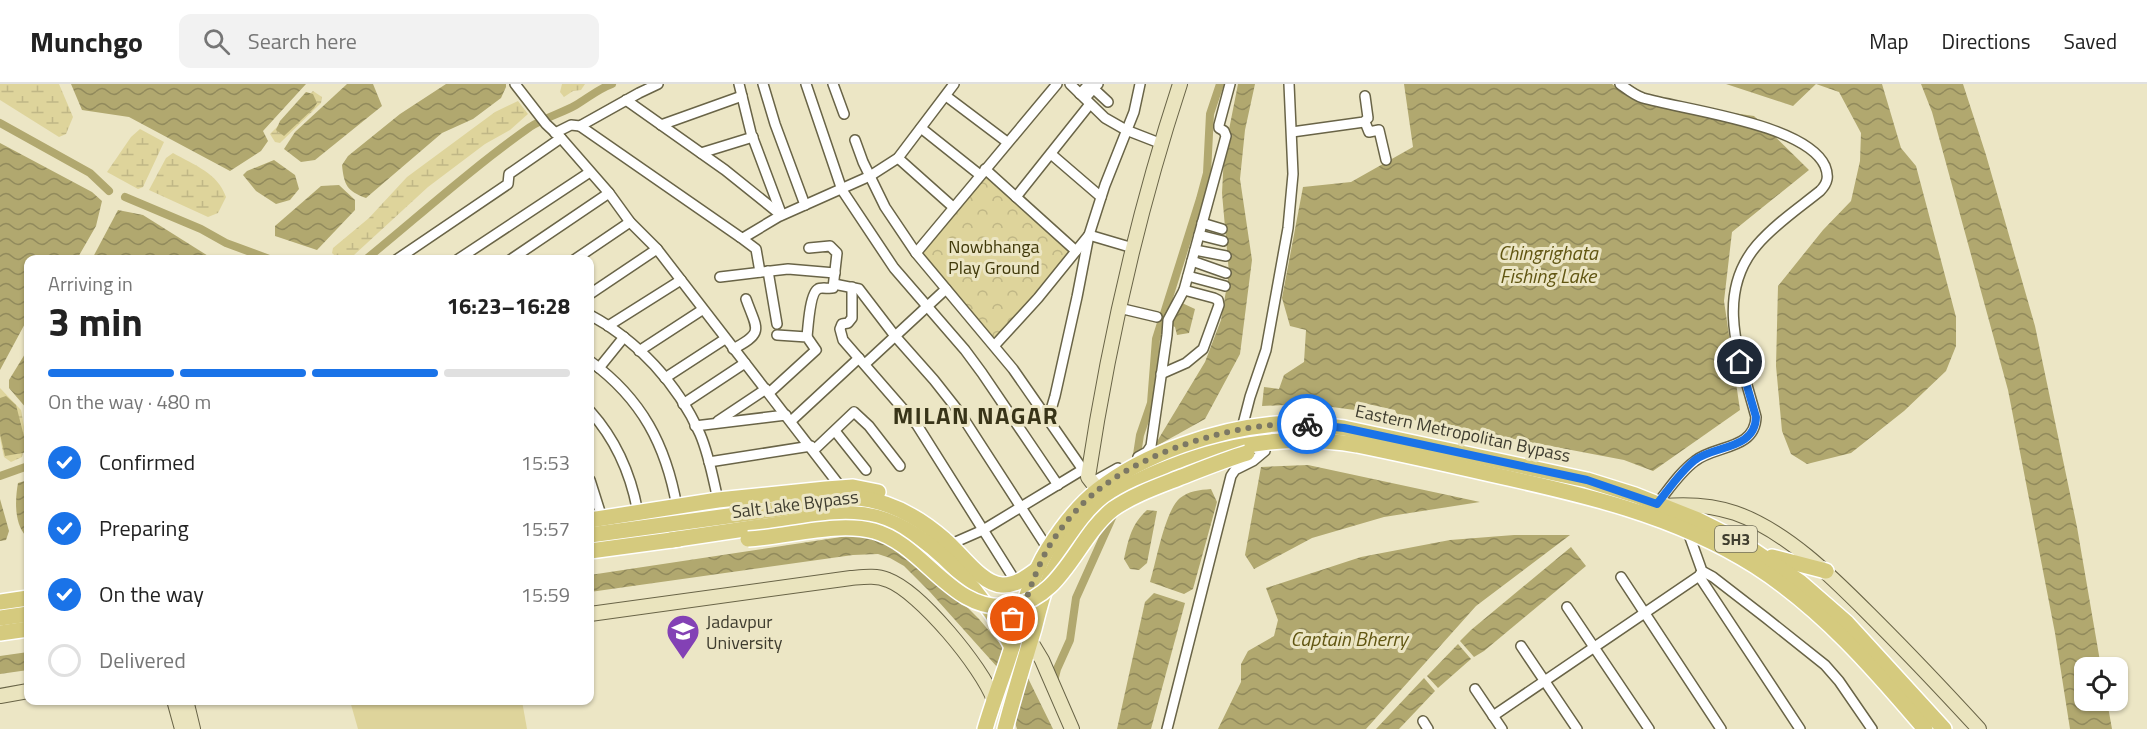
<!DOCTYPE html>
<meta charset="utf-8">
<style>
body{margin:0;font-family:"Titillium Web",sans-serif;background:#f2f2f2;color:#222;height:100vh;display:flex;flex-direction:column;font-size:22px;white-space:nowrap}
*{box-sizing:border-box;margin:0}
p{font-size:20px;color:#767676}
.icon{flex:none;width:33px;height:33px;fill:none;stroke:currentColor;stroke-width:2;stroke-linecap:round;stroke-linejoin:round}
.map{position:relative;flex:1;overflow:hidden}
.details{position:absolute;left:24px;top:171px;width:570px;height:450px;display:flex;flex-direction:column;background:#fff;border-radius:12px;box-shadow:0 2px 4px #0004}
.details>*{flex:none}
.controls{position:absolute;left:2074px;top:573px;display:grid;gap:12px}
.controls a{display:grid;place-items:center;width:54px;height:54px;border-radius:12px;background:#fff;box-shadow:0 2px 4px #0004;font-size:30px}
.pin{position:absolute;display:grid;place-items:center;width:51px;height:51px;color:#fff;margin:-26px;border:3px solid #fff;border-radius:50%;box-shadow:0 2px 6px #0007}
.courier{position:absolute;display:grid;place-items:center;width:60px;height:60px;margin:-30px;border:4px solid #1a73e8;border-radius:50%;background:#fff;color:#222;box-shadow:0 2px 8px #0007}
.headline em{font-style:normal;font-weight:700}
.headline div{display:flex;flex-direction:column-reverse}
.headline{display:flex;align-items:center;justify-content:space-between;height:102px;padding:0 24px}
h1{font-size:39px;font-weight:700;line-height:45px}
.bar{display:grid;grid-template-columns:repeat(4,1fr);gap:9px 6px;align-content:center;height:72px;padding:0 24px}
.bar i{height:8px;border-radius:4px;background:#e0e0e0}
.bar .current{background:#1a73e8}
.bar p{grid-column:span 4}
ol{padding:0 24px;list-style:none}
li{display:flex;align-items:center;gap:18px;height:66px}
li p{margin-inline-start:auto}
li .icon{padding:6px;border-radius:50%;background:#1a73e8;color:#fff;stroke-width:4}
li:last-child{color:#767676}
li i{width:33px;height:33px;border:3px solid #e0e0e0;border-radius:50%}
header{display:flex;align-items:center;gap:36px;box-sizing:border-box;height:84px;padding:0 30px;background:#fff;border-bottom:2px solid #e0e0e0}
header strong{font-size:28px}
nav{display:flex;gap:33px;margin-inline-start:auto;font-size:21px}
.search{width:420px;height:54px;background:#f2f2f2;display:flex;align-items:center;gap:15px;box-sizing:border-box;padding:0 21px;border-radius:12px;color:#767676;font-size:22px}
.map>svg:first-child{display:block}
.grass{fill:#ded49b}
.wetland{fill:url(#wetland-marsh)}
.park{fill:url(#park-crowns)}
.water{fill:url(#water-waves)}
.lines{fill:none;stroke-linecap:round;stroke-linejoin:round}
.canal{stroke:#b1a86f;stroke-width:8}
.street-casing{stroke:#696447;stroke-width:12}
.secondary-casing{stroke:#696447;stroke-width:16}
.primary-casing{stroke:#fff;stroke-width:18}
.street{stroke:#fff;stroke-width:9}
.secondary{stroke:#eae4be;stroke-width:14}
.primary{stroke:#d5ca7e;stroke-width:15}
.primary-bridge-casing{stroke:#fff;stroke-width:18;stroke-linecap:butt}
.primary-bridge{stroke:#d5ca7e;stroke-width:15}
.done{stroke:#7c7864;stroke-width:6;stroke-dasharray:0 10.8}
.route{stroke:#1a73e8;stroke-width:8}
.labels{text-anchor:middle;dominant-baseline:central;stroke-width:6;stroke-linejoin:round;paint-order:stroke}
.shield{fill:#ece6c5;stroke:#73705c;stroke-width:1.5}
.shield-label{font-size:16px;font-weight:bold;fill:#3f3d2f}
.park-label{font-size:18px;fill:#3f3809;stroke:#ece6c5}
.street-label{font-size:18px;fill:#3f3d2f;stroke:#ece6c5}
.poi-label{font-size:18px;fill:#3f3d2f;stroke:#ece6c5;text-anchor:start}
.water-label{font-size:20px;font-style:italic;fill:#615612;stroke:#ece6c5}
.district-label{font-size:24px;font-weight:bold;letter-spacing:1.5px;fill:#383418;stroke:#ece6c5}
</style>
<header>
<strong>Munchgo</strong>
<div class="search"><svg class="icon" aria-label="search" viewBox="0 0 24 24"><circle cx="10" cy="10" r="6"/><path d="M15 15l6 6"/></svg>Search here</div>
<nav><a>Map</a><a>Directions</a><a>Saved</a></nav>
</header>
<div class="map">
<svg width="2147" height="645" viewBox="0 0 2147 645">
<defs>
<pattern id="wetland-marsh" width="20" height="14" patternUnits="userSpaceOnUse" patternTransform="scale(1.5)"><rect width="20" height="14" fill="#ded49b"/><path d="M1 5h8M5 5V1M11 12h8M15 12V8" fill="none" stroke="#c0b786"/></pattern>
<pattern id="park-crowns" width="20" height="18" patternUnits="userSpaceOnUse" patternTransform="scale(1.5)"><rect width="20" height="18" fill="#ded49b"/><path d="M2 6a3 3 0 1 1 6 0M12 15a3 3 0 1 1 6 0" fill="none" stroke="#c0b786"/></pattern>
<pattern id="water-waves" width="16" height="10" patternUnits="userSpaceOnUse" patternTransform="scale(1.5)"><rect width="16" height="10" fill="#b1a86f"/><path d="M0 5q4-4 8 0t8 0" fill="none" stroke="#918a5c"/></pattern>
</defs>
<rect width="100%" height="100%" fill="#ece6c5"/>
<polygon class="grass" points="350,617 522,617 527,645 358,645"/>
<g class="wetland">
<polygon points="0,0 59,0 73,33 66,50 59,53 0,16"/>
<polygon points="562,0 585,0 581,6 573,7 564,13 560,8"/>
<polygon points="313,7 322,13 321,19 280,59 275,58 270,50"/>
<path d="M518,17L528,30L510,46L485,60L428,103L354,171C345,175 339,176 332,169L333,164L369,134L407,93L495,28Z"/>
<polygon points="140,45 164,58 143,103 138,105 107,88 131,53"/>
<path d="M173,69C194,81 218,89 226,113L218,129L208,133L149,106L166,74Z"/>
<polygon points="0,304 21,326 26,354 22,373 11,378 4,373 0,354"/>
</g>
<polygon class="park" points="984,88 1070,167 995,257 918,171"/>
<g class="water">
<polygon points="71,0 306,0 263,47 268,57 261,67 230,87 129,33 82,26"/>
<polygon points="347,0 373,0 382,22 315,76 301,78 284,65 295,48"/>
<path d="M446,0H506V3L501,14L473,35L442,49L366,114C347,107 344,101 342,81L348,72L400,30Z"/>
<polygon points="1238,0 1255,0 1245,46 1240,95 1252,176 1240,270 1205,335 1153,364 1205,278 1221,236 1229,189 1222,109 1224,71"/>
<polygon points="1404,0 1612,0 1630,14 1754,32 1809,86 1732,148 1724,217 1740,326 1653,387 1624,376 1398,333 1395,326 1368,320 1355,326 1309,320 1262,322 1264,303 1279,305 1284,291 1304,278 1306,246 1290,242 1282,214 1303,103 1351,98 1413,63"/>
<polygon points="1726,0 1882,0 1901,64 1916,82 1956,233 1956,262 1946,287 1904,327 1851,369 1807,380 1791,370 1782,347 1776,282 1778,202 1823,146 1851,117 1860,77 1861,49 1839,8 1816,0 1793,22"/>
<polygon points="1921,0 1963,0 1986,71 2035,242 2077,443 2101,583 2085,584 2085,616 2107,617 2112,645 2070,645 2055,549 2008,306 1932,28"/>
<polygon points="306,8 313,10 317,19 314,24 284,52 276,46 280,37"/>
<polygon points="0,59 92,108 102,117 96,142 77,175 28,176 28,234 0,286"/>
<polygon points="274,76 295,91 299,105 290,116 276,120 256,107 243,91 247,87"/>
<polygon points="339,101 355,116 355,126 317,166 275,152 275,142 321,102"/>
<polygon points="118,126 143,131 213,175 92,175"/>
<polygon points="1182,219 1195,225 1189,249 1177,251 1175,243 1168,240"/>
<polygon points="28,265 28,325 27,325 9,304 9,296"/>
<polygon points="6,312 16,321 28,368 5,372 0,350 0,314"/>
<polygon points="1308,381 1480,418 1384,433 1312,454 1254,485 1245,471 1261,383"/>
<path d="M28,396V451L26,452C14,440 15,415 18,399Z"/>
<path d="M1211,405L1217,418L1193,505L1184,510L1150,498C1156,479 1165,426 1180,414C1189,407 1199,406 1211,405Z"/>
<polygon points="0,415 9,447 6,456 0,457"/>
<path d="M1147,426L1157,427L1147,479L1139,486L1130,485L1124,475C1129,454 1131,441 1147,426Z"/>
<polygon points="861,450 885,456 960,516 979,535 1026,590 1053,645 1017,645 998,584 930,508 904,482 890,474 878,470 853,471 590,508 590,491"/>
<polygon points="1514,451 1570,451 1476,522 1366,645 1218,645 1241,598 1241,580 1248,567 1274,552 1278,536 1266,504 1361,473 1450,456"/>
<polygon points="1571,463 1586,482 1484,567 1474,573 1460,557 1471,546"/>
<polygon points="1154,509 1185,519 1151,645 1117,645 1145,518"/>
<polygon points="1458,560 1471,575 1438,604 1427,592"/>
<polygon points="28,568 28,586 0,590 0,572"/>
<polygon points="1424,594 1435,607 1399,645 1376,645"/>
</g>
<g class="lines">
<g class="canal">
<polyline points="0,39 90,89 109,107"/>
<polyline points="125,113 201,145 226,159 272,176"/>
<path d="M365,176C420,131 472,84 530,43C544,34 562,29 576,21C588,14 598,5 612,0"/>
<polyline points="1136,377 1140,351 1151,319 1156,255 1200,115 1207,89 1210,30 1220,0"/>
<polyline points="0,392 28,382"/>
<polyline points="1053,601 1057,585 1070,556 1076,514 1115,427"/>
</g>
<defs>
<g id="street">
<polyline points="515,0 546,40 561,54 609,109 630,138 657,165 843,406"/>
<polyline points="739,0 751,49 781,129"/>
<polyline points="763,0 775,40 805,121"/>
<polyline points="806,0 842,106 894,184 965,266 982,289 1058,401"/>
<polyline points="833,0 844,30"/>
<polyline points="1070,0 1105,34 1126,46 1162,60"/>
<path d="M1620,0C1627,5 1634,11 1643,14C1685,26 1806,40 1825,82C1829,92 1828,99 1820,107C1799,124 1775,140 1757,161C1713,212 1741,276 1756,333C1755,366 1715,361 1695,377C1680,388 1669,405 1657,420"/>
<polyline points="1094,5 1108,18"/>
<polyline points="1080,10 1089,0"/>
<polyline points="946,12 1007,58"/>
<polyline points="1085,14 1098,0"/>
<polyline points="626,16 725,86 781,131"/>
<polyline points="1365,38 1369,48 1379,46 1386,76"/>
<polyline points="661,41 742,12"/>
<polyline points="580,42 740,153 743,154 778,133 870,92 898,74 954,0"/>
<polyline points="921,44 980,91"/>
<polyline points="1292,48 1364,38 1368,34 1365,12"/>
<polyline points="555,49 571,41 580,42 639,9 658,0"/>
<polyline points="855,56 863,78 885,123 916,169 1013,285 1088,393"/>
<polyline points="701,69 753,53"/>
<polyline points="1051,70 1101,113"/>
<polyline points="898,74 953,123"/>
<polyline points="985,85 1076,167"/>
<polyline points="1016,113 1090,20"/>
<polyline points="1202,139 1222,145"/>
<polyline points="1199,151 1223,157"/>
<polyline points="740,153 756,165 760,188"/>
<polyline points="1195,166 1226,172"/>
<polyline points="916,169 1057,0"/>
<polyline points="396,176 508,100 509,90 561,54"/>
<polyline points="457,176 590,88"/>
<polyline points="510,176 609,109"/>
<polyline points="574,176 630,138"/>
<polyline points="1192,177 1226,189"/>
<polyline points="768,187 777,240"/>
<polyline points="1188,192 1225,202"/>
<polyline points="720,193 788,185 835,189"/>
<polyline points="834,200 859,205 895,252 934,296 960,329 1048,465"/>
<polyline points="852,203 852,234 848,239 842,240 840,245 843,256 917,341 1016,498"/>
<polyline points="590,210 657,165"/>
<polyline points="1119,224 1157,233"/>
<path d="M590,231C637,256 678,300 700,350C709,371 713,394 718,416"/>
<polyline points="608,242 681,196"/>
<path d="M807,253C808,243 810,209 818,205C821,203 829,205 833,204L837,169L830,162L809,164"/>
<polyline points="995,261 1038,214 1089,151 1133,164"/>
<path d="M733,265C765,248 757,246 746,215"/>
<polyline points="639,267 702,226"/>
<path d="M590,277C642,315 666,361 677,423"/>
<polyline points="865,280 946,205"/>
<polyline points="599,284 624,253"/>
<polyline points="1161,290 1186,279 1203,265 1219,221 1218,216 1214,214 1184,206"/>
<polyline points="665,294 725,255"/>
<polyline points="769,309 816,266 807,253 777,251"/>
<polyline points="683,320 745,279"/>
<path d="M590,327C617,357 631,390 638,429"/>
<polyline points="1048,336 1055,312 1077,213 1089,151 1105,101 1134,28 1140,0"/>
<polyline points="718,337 766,305"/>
<polyline points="791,337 859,274"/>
<polyline points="695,342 786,331"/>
<polyline points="1242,344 1250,313 1266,266 1288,144 1293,90 1289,0"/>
<polyline points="835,347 866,386"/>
<polyline points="814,366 854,328 869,342 900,382"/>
<polyline points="1138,373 1147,368 1151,362 1167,251 1168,236 1184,206 1226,52 1224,47 1219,44 1219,41 1230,0"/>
<polyline points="709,378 811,362"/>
<polyline points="590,396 602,434"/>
<polyline points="1091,399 1118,384"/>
<polyline points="1688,448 1702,487 1713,493 1766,534 1825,581 1839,597 1872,645"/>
<polyline points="951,460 983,446 1082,386"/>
<polyline points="1699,492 1800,645"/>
<polyline points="1621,493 1721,645"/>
<polyline points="1567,523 1649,645"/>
<polyline points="1521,562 1577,645"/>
<polyline points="1475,605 1502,645"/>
<polyline points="1493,632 1699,492 1702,487"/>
<polyline points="1423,637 1428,645"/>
<polyline points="1167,645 1231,392 1235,386 1253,377 1265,367"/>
</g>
<g id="secondary">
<path d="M1098,406L1088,393C1108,260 1138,128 1180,0"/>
<path d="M1663,422C1687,420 1712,421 1735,429C1789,448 1836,497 1875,536C1911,572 1945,608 1979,645"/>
<path d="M590,530L851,494C863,493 876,491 888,496C920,508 982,583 994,616"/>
<polyline points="1030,556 1042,576 1072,645"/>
<polyline points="0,612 28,607"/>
<polyline points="174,616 182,645"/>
<polyline points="186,616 193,645"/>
</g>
<g id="primary">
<polyline points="590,436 718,416 826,405 853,403 878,408"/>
<path d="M590,451L859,414C893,418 920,434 945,456C960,468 981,500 1002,501C1016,502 1028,492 1039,484"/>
<path d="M671,456L846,430C916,426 982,506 1012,563"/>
<polyline points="590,467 679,455"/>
<polyline points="1772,473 1826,487"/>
<polyline points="0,518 28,514"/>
<polyline points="0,534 28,530"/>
<polyline points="0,549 28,545"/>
<path d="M985,645C993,617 1004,590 1012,563C1021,530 1030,494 1048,465C1061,444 1079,421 1098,406C1145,369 1217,345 1276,340C1299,338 1322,341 1344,344L1587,396L1635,411L1698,436L1738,456L1800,498L1847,539L1944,645"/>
<path d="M1005,645C1014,611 1024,578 1034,545C1039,526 1043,506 1052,489C1065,461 1085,431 1110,414C1128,400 1149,391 1170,383C1230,359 1293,350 1357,361C1401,370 1446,380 1490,390C1581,410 1675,431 1755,482C1822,525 1874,585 1925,645"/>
</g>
</defs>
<use href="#street" class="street-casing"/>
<use href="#secondary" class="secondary-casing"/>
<use href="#primary" class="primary-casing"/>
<use href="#street" class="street"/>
<use href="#secondary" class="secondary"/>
<use href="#primary" class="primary"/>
<defs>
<path id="primary-bridge" d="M748,455C788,453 836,437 874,447C925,461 952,530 1010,522C1063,515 1076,454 1113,425C1133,411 1156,403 1179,394C1202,385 1224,376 1247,369"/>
</defs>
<use href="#primary-bridge" class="primary-bridge-casing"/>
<use href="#primary-bridge" class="primary-bridge"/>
</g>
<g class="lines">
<path class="done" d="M1013,535L1016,543C1026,517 1034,490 1047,466C1059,445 1078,422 1097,407C1148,365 1241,337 1307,340"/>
<path class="route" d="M1307,340L1344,344L1587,396L1657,420C1669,405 1680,388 1695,376C1715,361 1755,366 1756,333L1740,278"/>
</g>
<defs>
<symbol id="university-pin" viewBox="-11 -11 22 30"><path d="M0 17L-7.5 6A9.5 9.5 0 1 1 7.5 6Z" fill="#8341b5" stroke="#ece6c5"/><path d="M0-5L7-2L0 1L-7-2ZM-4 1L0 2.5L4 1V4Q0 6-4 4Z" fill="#fff"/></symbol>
</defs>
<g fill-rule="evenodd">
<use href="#university-pin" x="664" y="528" width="38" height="52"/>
</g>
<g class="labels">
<rect class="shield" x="1715" y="442" width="42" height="26" rx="4.5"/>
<g class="shield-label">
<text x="1736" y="455">SH3</text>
</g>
<g class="park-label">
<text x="994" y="162">Nowbhanga<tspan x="994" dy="21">Play Ground</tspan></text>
</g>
<g class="street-label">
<text transform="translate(1463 349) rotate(12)">Eastern Metropolitan Bypass</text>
<text transform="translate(795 420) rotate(-7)">Salt Lake Bypass</text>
</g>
<g class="poi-label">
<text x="706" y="537">Jadavpur<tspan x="706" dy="21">University</tspan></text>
</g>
<g class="water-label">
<text x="1548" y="168">Chingrighata<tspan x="1548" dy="23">Fishing Lake</tspan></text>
<text x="1349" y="554">Captain Bherry</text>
</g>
<g class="district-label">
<text x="976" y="331">MILAN NAGAR</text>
</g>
</g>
</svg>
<div class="controls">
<a><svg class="icon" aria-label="locate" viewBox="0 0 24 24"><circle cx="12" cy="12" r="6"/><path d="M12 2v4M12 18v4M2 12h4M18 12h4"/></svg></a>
</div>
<div class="pin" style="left:1013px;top:535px;background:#ea580c"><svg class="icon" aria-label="bag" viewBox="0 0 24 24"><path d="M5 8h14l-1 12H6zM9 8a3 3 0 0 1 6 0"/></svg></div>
<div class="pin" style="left:1740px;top:278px;background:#1f2937"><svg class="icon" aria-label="home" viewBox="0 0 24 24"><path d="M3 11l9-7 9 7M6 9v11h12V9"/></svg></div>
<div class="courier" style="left:1307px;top:340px"><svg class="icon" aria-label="bike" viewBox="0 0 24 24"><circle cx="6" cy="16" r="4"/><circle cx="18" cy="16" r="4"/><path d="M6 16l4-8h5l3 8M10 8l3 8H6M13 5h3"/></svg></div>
<section class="details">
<div class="headline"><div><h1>3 min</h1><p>Arriving in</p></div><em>16:23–16:28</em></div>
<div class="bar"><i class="current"></i><i class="current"></i><i class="current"></i><i></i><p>On the way · 480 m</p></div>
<ol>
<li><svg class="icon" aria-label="check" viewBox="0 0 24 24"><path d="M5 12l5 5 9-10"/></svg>Confirmed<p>15:53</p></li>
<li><svg class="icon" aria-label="check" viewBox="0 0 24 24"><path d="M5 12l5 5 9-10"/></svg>Preparing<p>15:57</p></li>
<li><svg class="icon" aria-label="check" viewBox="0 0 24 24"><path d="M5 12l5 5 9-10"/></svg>On the way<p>15:59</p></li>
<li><i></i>Delivered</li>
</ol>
</section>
</div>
